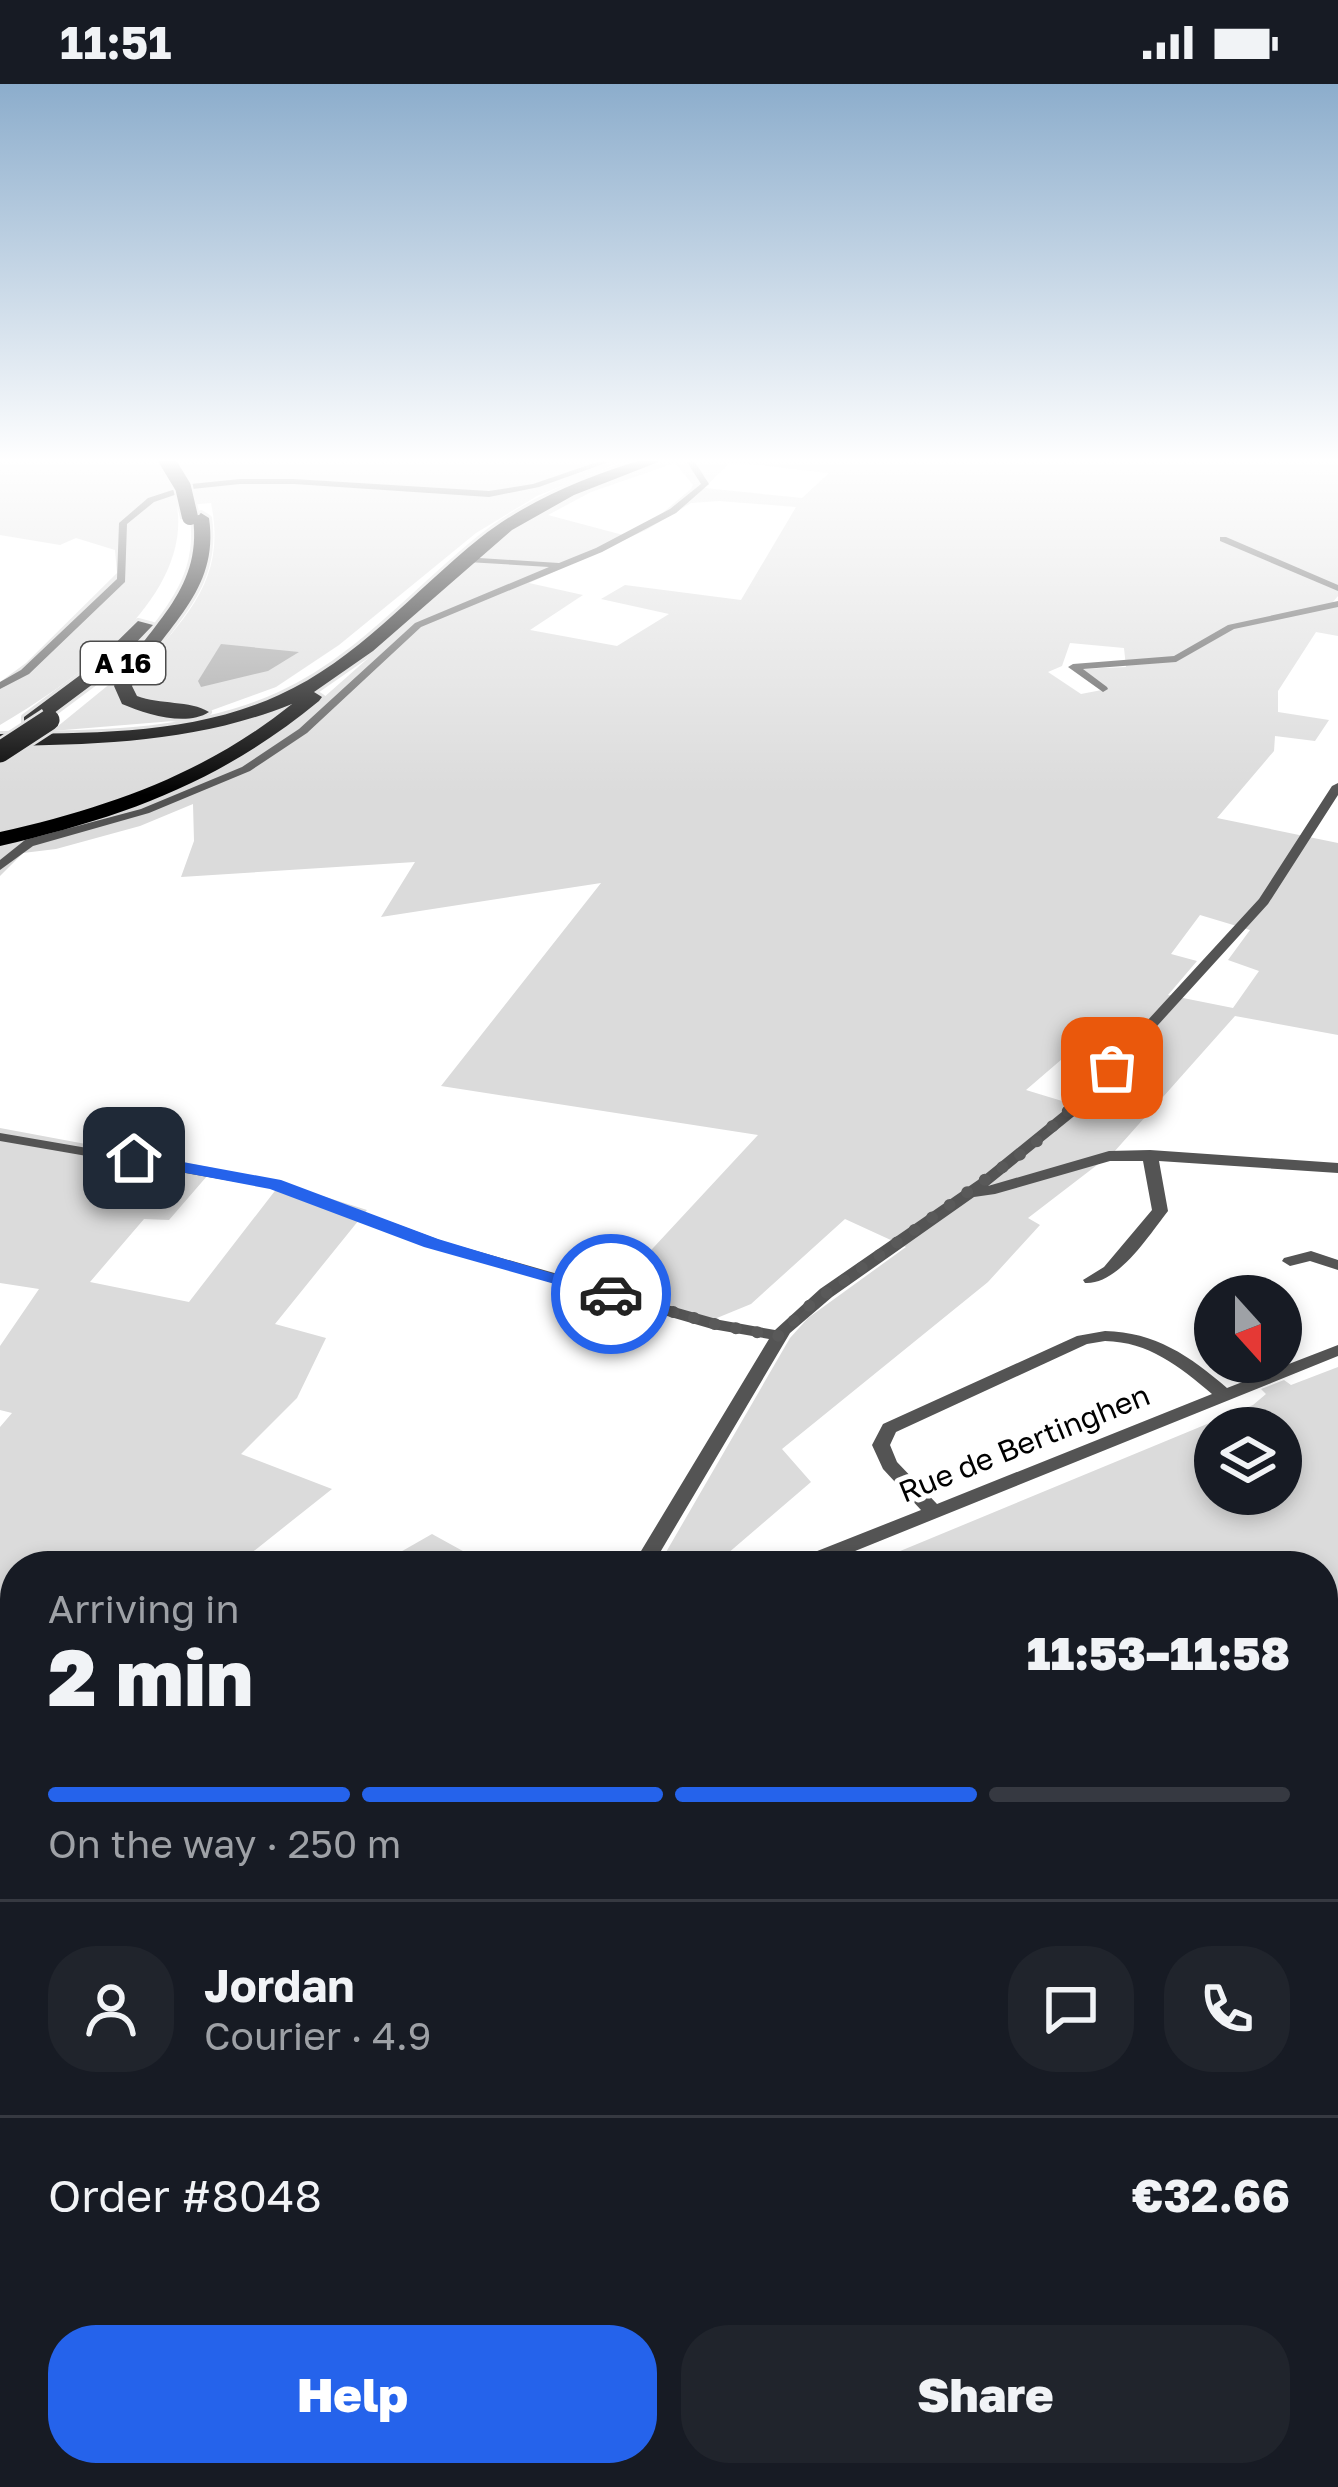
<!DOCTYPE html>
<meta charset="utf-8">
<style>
body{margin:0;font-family:"Golos Text",sans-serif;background:#20242c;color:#f1f3f6;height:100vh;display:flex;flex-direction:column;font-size:45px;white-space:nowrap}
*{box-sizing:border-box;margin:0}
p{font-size:39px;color:#9ea1a6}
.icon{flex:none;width:66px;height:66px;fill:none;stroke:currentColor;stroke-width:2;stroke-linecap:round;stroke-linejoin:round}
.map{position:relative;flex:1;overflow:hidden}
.panel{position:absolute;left:0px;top:1467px;width:1338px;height:936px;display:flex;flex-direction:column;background:#171b24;border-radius:48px 48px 0 0;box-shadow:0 6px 18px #0003}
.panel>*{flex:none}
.needle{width:78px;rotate:159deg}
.fabs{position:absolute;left:1194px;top:1191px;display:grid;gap:24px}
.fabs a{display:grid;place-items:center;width:108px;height:108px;border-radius:50%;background:#171b24;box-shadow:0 6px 18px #0003;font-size:60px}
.pin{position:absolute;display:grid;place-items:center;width:102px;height:102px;color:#fff;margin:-51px;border-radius:24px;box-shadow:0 6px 18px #0006}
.courier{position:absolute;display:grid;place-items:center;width:120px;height:120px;margin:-60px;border:9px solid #2563eb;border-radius:50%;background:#fff;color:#222;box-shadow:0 3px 15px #0007}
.overview em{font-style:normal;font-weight:800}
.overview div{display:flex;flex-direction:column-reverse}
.overview{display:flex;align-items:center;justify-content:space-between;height:204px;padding:0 48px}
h1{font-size:78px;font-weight:800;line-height:90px}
.bar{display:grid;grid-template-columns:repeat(4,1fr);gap:18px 12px;align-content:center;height:144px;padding:0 48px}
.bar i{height:15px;border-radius:9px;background:#363941}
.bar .current{background:#2563eb}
.bar p{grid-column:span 4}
.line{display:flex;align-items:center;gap:30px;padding:0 48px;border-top:3px solid #363941}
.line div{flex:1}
.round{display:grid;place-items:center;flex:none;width:126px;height:126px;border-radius:48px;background:#20242c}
.cta{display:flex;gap:24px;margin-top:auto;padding:24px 48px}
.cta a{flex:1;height:138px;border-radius:48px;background:#2563eb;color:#fff;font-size:48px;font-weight:800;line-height:138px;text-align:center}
.cta a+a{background:#20242c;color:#f1f3f6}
.status{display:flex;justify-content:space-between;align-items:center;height:84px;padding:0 60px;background:#171b24;direction:ltr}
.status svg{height:33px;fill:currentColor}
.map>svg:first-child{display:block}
.green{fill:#dbdbdb;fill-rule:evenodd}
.water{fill:#a2a2a2}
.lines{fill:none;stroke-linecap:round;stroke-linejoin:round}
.highway-casing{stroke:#dbdbdb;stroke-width:6}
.street{fill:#545454;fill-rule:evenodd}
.highway{fill:#000;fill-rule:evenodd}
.highway-bridge-far1-casing{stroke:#dbdbdb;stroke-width:20;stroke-linecap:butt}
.highway-bridge-casing{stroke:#dbdbdb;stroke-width:26;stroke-linecap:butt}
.highway-bridge-far1{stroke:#000;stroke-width:16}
.highway-bridge{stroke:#000;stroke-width:21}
.route{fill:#2563eb}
.done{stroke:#595959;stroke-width:12;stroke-dasharray:0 21.6}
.labels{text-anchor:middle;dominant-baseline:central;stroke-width:10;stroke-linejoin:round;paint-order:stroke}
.shield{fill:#fff;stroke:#4c4c4c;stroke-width:3}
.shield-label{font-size:27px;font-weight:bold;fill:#000}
.street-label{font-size:30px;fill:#000;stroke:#fff}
</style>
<div class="status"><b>11:51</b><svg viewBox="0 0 49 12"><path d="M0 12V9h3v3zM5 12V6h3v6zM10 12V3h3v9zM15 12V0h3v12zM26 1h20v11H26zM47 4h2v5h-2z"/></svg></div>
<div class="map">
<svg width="1338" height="2403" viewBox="0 0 1338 2403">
<rect width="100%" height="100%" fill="#fff"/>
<g class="green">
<path d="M0,375H628L537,412L476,449L339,561L276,603L185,636L52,647L117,594H135C181,535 228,500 211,419L177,422C192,516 71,600 0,641V598L26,579L117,489L115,466L76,454L60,461L0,451Z"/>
<path d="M672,375H1338V512L1333,518L1338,522V552L1316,548L1278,607V628L1329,636L1315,657L1275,652L1274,667L1217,734L1338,759V951L1235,932L1114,1068L1028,1134L1040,1141L988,1198L782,1365L811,1398L713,1482H658L790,1254L808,1234L906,1163L845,1135L751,1220L712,1236L615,1205L758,1051L441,1002L601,799L381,833L415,778L181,793L194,757L193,720L140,742L56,765L23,769L0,792V677L28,659L161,653L291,618L314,622L518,442L572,411ZM731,378L828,389H829L802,414L704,404ZM675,379L693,401L691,405L660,431L623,451L548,431L591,408ZM719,417L796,423L741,516L625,501L601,515L669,530L617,562L530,546L583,511L529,499L646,446L691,419ZM1070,559L1124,564L1126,583L1081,585L1107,605L1081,610L1048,588L1062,582ZM1200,831L1250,846L1228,876L1259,887L1233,924L1168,911L1197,877L1171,870ZM1076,963L1127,980L1085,1024L1026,1006Z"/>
<polygon points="0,1044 214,1084 169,1136 144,1135 90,1198 189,1218 281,1099 367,1126 275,1240 326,1254 297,1314 241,1370 332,1405 235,1482 15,1482 15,1780 0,1789 0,1343 12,1329 0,1326 0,1262 39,1205 0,1199"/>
<path d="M1338,1283V2403H164L181,2388H1323V1482H864L1253,1321L1266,1310L1261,1305L1284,1296L1291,1301ZM1215,1344H1281V1410H1215Z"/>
<polygon points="432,1450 490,1482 376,1482"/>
</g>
<polygon class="water" points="221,560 299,568 268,587 201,603 198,597"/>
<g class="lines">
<defs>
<g id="highway">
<path d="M644,375H666L574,411L512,446L373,567L314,608L322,613L319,617C219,699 124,733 0,762V748C107,724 205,690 292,620C198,658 101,661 0,662V650C94,649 192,651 279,611C357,576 414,507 480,454C528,416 586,393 644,375Z"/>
<path d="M201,429L209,434C220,509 164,541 132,602L137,612C160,621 190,616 209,628C186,643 146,630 122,620L114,602C146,542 203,509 193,434Z"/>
<polygon points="138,537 153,541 105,591 38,641 24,641 24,633 91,583"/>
</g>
</defs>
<use href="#highway" class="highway-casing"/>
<g class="street">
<polygon points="606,375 617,375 539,403 489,413 294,400 240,400 192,405 154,418 127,440 125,498 29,590 0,605 0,598 21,586 117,495 119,439 148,414 191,400 240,395 294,395 489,407 533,400"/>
<polygon points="685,375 693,375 709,400 676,429 602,468 421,543 307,649 250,687 149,729 33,762 0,786 0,776 25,756 141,725 242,683 299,645 415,539 549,483 467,478 462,475 464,473 559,479 596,464 670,425 701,400"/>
<polygon points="1220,453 1226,453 1338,501 1338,507 1220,457"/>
<polygon points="1338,517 1338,523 1234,545 1176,578 1083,585 1107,603 1108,605 1103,608 1068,583 1073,580 1174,572 1228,541"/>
<path d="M1338,699V711L1268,820L1078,1029L988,1102L1109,1067L1150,1066L1338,1079V1089L1159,1077L1168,1127C1149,1151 1118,1201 1085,1199L1083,1196L1104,1183L1152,1126L1143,1077H1110L995,1110L974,1113L832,1213L790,1249L652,1482H632L769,1255L712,1245L433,1164L272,1104L0,1057V1049L280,1097L445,1158L720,1236L775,1246L820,1205L978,1096L1068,1023L1259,815L1332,702Z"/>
<polygon points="1311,1167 1338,1176 1338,1186 1310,1177 1290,1182 1282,1177 1284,1174"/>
<path d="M1105,1247C1155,1248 1190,1272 1227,1304L1338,1261V1272L818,1482H789L792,1477L921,1426L883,1385L872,1361L883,1340L1077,1252ZM1105,1257C1149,1258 1179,1282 1212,1310L937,1420L897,1378L890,1361L896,1348L1087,1260Z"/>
<polygon points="15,2111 15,2139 0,2147 0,2119"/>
</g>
<use href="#highway" class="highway"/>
<defs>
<polyline id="highway-bridge-far1" points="166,375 183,403 190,433"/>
<polyline id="highway-bridge" points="0,668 49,636"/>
</defs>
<use href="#highway-bridge-far1" class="highway-bridge-far1-casing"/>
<use href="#highway-bridge" class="highway-bridge-casing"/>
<use href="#highway-bridge-far1" class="highway-bridge-far1"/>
<use href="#highway-bridge" class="highway-bridge"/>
</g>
<linearGradient id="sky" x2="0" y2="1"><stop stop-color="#8cadcc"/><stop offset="0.53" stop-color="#fff"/><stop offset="1" stop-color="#fff" stop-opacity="0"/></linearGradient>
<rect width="1338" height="711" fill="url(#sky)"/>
<polygon class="route" points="134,1069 281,1096 438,1155 621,1210 611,1216 424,1163 270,1105 128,1078 125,1074"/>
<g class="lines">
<polyline class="done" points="611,1210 718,1241 778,1252 811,1220 1032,1062 1112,984"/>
</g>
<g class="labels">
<rect class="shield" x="81" y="558" width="84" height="42" rx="9"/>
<g class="shield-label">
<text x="123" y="579">A 16</text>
</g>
<g class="street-label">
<text transform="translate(1024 1359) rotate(-22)">Rue de Bertinghen</text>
</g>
</g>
</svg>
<div class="fabs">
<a><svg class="needle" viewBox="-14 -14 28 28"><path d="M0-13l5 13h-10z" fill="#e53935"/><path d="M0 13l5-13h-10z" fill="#9ea1a6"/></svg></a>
<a><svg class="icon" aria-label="layers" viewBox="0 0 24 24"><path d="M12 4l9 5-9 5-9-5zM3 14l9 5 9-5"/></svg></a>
</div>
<div class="pin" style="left:1112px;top:984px;background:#ea580c"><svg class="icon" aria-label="bag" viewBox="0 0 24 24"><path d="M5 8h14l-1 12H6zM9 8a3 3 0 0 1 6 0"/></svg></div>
<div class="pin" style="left:134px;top:1074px;background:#1f2937"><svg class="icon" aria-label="home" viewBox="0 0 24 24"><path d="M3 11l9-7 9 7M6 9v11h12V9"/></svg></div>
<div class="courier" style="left:611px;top:1210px"><svg class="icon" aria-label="car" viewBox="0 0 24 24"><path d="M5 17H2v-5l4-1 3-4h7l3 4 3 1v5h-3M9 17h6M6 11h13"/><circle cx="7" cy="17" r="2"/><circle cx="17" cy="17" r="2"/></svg></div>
<section class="panel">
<div class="overview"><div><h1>2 min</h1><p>Arriving in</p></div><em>11:53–11:58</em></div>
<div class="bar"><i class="current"></i><i class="current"></i><i class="current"></i><i></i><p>On the way · 250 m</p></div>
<div class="line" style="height:216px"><a class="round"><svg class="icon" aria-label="person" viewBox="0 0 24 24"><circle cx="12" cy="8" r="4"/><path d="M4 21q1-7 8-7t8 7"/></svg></a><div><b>Jordan</b><p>Courier · 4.9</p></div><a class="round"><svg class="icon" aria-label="chat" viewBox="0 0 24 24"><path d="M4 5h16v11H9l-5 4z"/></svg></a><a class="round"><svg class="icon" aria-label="phone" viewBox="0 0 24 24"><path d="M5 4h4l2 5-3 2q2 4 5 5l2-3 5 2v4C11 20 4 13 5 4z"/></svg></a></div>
<div class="line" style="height:156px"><div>Order #8048</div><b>€32.66</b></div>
<div class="cta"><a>Help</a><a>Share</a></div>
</section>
</div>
